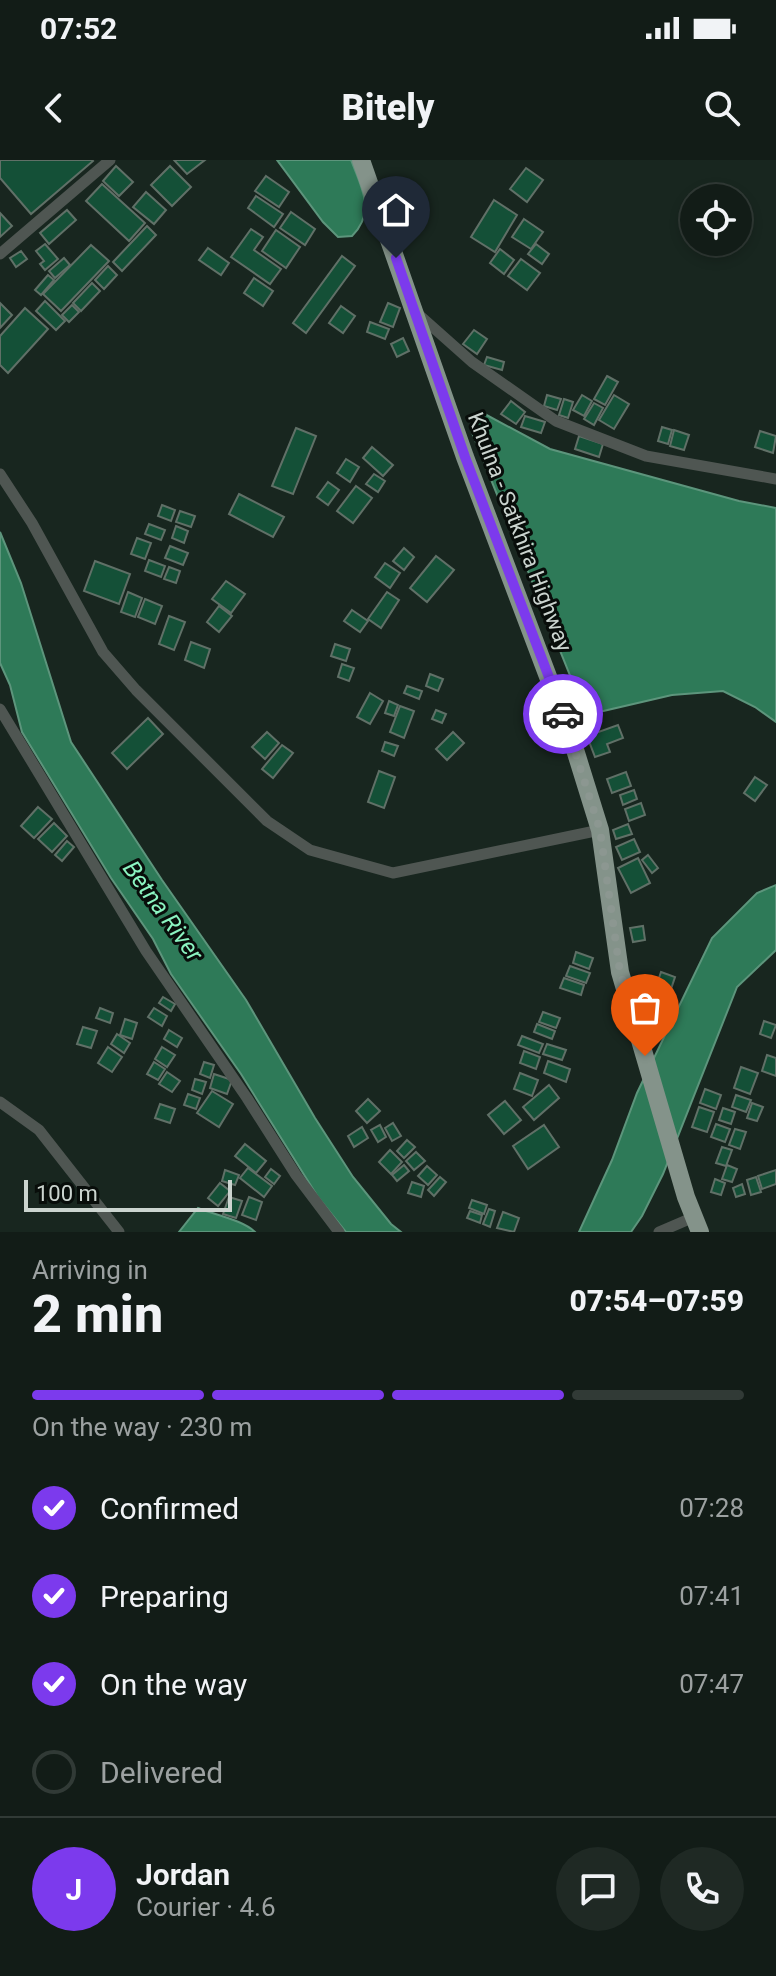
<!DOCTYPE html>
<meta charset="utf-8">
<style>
body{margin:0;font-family:Roboto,sans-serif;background:#1f2924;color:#f1f3f6;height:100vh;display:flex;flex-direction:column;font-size:30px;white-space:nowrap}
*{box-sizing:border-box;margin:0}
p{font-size:26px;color:#9ca1a1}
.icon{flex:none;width:44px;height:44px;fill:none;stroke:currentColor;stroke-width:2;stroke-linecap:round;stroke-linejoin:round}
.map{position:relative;height:1072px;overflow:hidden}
.sheet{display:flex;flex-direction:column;background:#121c17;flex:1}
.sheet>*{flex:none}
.tools{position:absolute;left:680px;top:24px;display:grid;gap:16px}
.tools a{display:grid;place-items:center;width:72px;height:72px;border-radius:50%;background:#121c17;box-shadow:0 4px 12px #0003,0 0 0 2px #313a36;font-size:40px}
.scale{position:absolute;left:24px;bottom:20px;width:208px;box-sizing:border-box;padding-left:8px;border:4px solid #cbd4cf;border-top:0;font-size:22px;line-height:28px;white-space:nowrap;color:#cbd4cf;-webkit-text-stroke:6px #080d0a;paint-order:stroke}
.pin{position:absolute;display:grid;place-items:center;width:68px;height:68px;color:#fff;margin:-82px -34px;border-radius:50% 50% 50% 0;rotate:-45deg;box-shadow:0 0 8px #0007}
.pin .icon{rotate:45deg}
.courier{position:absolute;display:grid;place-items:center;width:80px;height:80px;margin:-40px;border:6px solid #7c3aed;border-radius:50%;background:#fff;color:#222;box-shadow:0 2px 10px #0007}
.summary em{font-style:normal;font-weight:800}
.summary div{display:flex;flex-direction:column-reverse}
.summary{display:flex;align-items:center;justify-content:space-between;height:136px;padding:0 32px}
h1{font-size:52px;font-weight:800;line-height:60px}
.bar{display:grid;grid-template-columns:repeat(4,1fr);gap:12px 8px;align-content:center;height:96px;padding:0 32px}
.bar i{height:10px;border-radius:6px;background:#313a36}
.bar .on{background:#7c3aed}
.bar p{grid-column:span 4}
.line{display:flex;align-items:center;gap:20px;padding:0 32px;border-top:2px solid #313a36}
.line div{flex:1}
.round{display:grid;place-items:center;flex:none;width:84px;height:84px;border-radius:42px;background:#1f2924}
ol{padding:0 32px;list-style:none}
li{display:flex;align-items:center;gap:24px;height:88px}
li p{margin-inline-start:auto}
li .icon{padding:8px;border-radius:50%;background:#7c3aed;color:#fff;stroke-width:4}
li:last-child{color:#9ca1a1}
li i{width:44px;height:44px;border:4px solid #313a36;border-radius:50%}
.status{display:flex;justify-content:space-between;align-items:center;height:56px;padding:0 40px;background:#121c17;direction:ltr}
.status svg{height:22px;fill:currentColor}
header{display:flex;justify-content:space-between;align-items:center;height:104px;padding:0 32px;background:#121c17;font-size:36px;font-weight:800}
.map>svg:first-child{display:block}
.water{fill:#2e7a58;stroke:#5d957c;stroke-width:2}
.building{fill:#145037;stroke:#607067;stroke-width:2}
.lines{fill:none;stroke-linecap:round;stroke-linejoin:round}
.minor{stroke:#4f5652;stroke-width:11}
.trunk{stroke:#84938a;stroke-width:18}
.done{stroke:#8c9791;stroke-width:8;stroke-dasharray:0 14.4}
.route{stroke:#7c3aed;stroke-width:10}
.labels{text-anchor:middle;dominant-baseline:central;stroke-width:6;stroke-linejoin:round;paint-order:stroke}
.street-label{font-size:22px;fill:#cbd4cf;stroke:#080d0a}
.water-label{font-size:24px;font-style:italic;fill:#8bf4c1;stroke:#080d0a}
</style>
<div class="status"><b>07:52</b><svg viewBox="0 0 49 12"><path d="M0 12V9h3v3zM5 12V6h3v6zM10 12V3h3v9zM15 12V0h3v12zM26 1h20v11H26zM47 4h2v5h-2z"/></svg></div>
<header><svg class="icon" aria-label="back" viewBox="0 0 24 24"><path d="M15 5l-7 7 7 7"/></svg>Bitely<svg class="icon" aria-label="search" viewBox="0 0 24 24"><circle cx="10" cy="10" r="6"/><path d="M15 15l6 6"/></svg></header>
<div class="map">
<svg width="776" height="1072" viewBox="0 0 776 1072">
<rect width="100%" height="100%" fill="#18261f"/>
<g class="water">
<path d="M277,0H351C362,28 376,52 352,76L338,77L323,62Z"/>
<polygon points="481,252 550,289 739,341 776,348 776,562 755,547 723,531 672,535 586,555 471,270 473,254"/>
<polygon points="0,372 21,423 71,582 162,720 246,840 315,958 353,1017 391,1064 401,1072 346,1072 318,1037 241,914 171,814 153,779 111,718 22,572 10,525 0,503"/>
<polygon points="776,725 776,790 737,827 663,1014 642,1056 631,1072 579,1072 612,1000 637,933 712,778 757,733"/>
<path d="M198,1048C215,1055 243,1060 255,1072H179Z"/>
</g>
<g class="building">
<polygon points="0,0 92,0 93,1 31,54 0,18"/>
<polygon points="174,0 205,0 187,14"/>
<polygon points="116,6 133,22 119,36 103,21"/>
<polygon points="170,6 191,27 172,46 151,25"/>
<polygon points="526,8 543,20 527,42 510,29"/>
<polygon points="266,16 289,32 279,47 255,31"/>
<polygon points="102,24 145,63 129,81 86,41"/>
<polygon points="146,32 166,50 154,64 133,47"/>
<polygon points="256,36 283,54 274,67 248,48"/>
<polygon points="494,40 517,55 495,92 471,77"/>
<polygon points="67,50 76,60 49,84 40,73"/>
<polygon points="291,52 315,69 305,85 280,68"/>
<polygon points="0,53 12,66 0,77"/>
<polygon points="524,59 543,72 531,89 512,77"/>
<polygon points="147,66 156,75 122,111 113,102"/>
<polygon points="251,69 263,77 254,90 281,109 270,124 231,97"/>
<polygon points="276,70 300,87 286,108 262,91"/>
<polygon points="45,84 58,99 45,110 40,104 44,101 36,91"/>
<polygon points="536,84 549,94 542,104 528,94"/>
<polygon points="91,85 109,101 61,151 43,134"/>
<polygon points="208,88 229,103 221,115 199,100"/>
<polygon points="500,89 514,100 504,114 490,103"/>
<polygon points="21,91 27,99 16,107 10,98"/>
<polygon points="342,96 355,106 306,173 293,163"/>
<polygon points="64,98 70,105 55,118 49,111"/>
<polygon points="521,99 540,113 527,130 508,116"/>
<polygon points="108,106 117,115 104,129 95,120"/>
<polygon points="48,115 54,120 41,135 35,130"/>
<polygon points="254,118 273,131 263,146 244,133"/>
<polygon points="92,123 100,131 81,151 73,143"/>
<polygon points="45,141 65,161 56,170 36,151"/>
<polygon points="0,143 12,155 0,168"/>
<polygon points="388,143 400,148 393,167 380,162"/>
<polygon points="72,145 79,152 69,162 62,155"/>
<polygon points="341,146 355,156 343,173 329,163"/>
<polygon points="25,148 48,169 8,213 0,205 0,176"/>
<polygon points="370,162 389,169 385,179 367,172"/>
<polygon points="474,170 487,179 477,194 463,184"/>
<polygon points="403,178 409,191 397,197 391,184"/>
<polygon points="487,197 504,202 502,210 484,205"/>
<polygon points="607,216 618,222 605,245 594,239"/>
<polygon points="547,235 561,239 557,250 544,246"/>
<polygon points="582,235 592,241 584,256 573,250"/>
<polygon points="614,235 629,244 614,269 599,260"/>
<polygon points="564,239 573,242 568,258 559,255"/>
<polygon points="511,241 525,252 516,264 501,254"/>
<polygon points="594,243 603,248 594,265 584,259"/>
<polygon points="525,256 545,262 541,273 521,267"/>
<polygon points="662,267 672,270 668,284 658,281"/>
<polygon points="296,268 316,276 293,334 272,326"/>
<polygon points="674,270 689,275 684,290 670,286"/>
<polygon points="760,271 776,276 773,293 755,287"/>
<polygon points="579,276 603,284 599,297 575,289"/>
<polygon points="372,287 393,305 383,316 363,298"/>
<polygon points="346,299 359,307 350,322 337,313"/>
<polygon points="374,314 385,321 378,332 366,324"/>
<polygon points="328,322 339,330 328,345 317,337"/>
<polygon points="356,326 372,338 353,363 337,351"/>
<polygon points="239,334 284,357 273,377 229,354"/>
<polygon points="162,345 175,350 171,361 158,356"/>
<polygon points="180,351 195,356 191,367 176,362"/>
<polygon points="149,364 165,370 161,380 145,374"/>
<polygon points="176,366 188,371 184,383 172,378"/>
<polygon points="137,378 151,383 145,399 131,394"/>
<polygon points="170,386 188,393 183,405 165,398"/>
<polygon points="404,388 414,397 404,410 393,401"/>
<polygon points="436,396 454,410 427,442 410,428"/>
<polygon points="149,400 165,406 161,417 145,411"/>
<polygon points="95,401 130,414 119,444 84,431"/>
<polygon points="385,403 400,413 390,428 375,417"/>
<polygon points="169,407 180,411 176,423 164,419"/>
<polygon points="226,421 245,434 231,453 212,439"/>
<polygon points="128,432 142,438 135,457 121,452"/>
<polygon points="387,432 399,440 381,468 368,459"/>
<polygon points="145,439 162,446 155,464 138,457"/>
<polygon points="219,446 232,456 219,472 207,462"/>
<polygon points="352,450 368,461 360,472 344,461"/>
<polygon points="169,456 185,462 174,490 159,484"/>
<polygon points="191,482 210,489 204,508 185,500"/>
<polygon points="335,484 350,489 346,501 331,496"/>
<polygon points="342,504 354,508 349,521 338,517"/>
<polygon points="430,514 443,519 438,531 426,526"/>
<polygon points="407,526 422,531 419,539 404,533"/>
<polygon points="370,533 383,541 370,564 357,557"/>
<polygon points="389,541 398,545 394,556 385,553"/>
<polygon points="400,546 414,551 404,578 390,572"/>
<polygon points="436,550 446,554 442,563 432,559"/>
<polygon points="148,558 163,574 127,609 112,593"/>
<polygon points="618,565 623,578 607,584 610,592 595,597 587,576"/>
<polygon points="267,572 279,583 265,599 252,587"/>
<polygon points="453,572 464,583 447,600 436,589"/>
<polygon points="385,582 398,586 394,596 382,591"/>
<polygon points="282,585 293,593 273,618 262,609"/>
<polygon points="379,611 395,617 384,648 368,642"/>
<polygon points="626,612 631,626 612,633 607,619"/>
<polygon points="755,617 767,625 755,641 744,633"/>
<polygon points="634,630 637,639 623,645 620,635"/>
<polygon points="641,643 645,655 629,661 625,649"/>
<polygon points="38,647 52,659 34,678 21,666"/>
<polygon points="54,663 67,676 52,692 38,679"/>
<polygon points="628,664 632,674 616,679 613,670"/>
<polygon points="634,679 640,692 622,700 616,687"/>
<polygon points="67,681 74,687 62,701 55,695"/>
<polygon points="648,695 658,708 652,713 642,700"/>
<polygon points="638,698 650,723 631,733 618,708"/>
<polygon points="643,766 645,780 633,782 630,768"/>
<polygon points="576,792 593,798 589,809 573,803"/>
<polygon points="570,806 590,813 586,823 566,816"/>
<polygon points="661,812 675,817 668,838 654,833"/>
<polygon points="564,818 584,825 581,835 560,828"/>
<polygon points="163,837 175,844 171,851 159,843"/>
<polygon points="660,845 664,855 652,860 648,849"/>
<polygon points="100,848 113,853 110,863 96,858"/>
<polygon points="154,848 167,856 162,866 148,857"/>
<polygon points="543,852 560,858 556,868 539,862"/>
<polygon points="125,859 137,863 132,879 120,875"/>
<polygon points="764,861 776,865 771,878 760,874"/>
<polygon points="537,864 555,871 552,879 534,872"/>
<polygon points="83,867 97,871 91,888 77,884"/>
<polygon points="169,870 182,878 177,887 164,879"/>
<polygon points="117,874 130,883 124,893 111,884"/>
<polygon points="522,876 543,884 539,893 518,885"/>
<polygon points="547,884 566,890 562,900 543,894"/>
<polygon points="108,887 122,897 112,912 98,903"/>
<polygon points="162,887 175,895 167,907 155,899"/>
<polygon points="524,891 540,897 536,909 520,903"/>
<polygon points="767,895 776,898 776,916 762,911"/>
<polygon points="548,901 570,909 566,922 544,913"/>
<polygon points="154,902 165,909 158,920 147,914"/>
<polygon points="204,902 214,905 210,918 200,914"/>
<polygon points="741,907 758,913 750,934 734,928"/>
<polygon points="167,912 180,921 172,932 159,924"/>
<polygon points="520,913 538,920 532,936 514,929"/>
<polygon points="214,914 232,920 227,934 210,928"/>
<polygon points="195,919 206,922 202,934 192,930"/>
<polygon points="549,925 559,938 534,960 523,947"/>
<polygon points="705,929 721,935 716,949 700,943"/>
<polygon points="212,931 233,944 219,967 197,953"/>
<polygon points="188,934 200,938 196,949 184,945"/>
<polygon points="736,935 751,940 746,952 732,947"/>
<polygon points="368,939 380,951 367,963 356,951"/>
<polygon points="505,941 521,960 504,974 488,955"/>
<polygon points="752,943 763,947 757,961 747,958"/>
<polygon points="160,944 175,949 170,963 155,958"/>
<polygon points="699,947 714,952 707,972 692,967"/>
<polygon points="723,948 735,952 731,964 719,960"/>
<polygon points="393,963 401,976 392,981 385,968"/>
<polygon points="716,964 730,969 725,982 711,977"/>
<polygon points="380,965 386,977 378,982 371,970"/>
<polygon points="544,965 559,987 528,1009 513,986"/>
<polygon points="362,967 368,978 354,987 348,976"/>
<polygon points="735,969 746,972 740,989 729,985"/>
<polygon points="407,980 415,987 404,998 397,991"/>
<polygon points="245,984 266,1001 256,1013 235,996"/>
<polygon points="722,987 732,990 726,1006 716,1003"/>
<polygon points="390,990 402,1002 391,1014 379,1002"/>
<polygon points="416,992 425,1001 414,1010 406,1001"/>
<polygon points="404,1005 409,1011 397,1021 392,1015"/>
<polygon points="727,1005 737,1009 732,1022 722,1019"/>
<polygon points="427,1006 437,1015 428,1025 418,1016"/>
<polygon points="248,1008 272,1026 264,1037 240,1018"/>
<polygon points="271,1009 280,1016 274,1024 265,1017"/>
<polygon points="225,1010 239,1015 235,1025 222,1021"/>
<polygon points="776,1010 776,1024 762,1029 758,1016"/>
<polygon points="440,1017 446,1022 434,1036 428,1030"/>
<polygon points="756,1017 761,1032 751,1035 747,1020"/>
<polygon points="715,1019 725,1023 721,1035 711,1032"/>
<polygon points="412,1022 424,1026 421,1037 408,1033"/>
<polygon points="220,1023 230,1031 218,1046 208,1038"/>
<polygon points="742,1024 745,1034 736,1037 733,1028"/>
<polygon points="229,1037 242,1041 236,1058 223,1054"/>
<polygon points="249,1037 262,1042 256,1060 242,1055"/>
<polygon points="472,1040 487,1045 484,1054 469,1048"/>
<polygon points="489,1049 495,1051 490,1067 483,1064"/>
<polygon points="470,1051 482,1055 480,1063 467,1058"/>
<polygon points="503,1052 519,1058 514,1072 497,1068"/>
</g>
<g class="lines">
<g class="minor">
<polyline points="0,94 110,0"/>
<polyline points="418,154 472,202 556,261 646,296 776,319"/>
<polyline points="0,314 32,363 103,492 136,530 267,661 310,690 393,713 600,670"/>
<polyline points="0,549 146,791 247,938 296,1015 339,1072"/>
<polyline points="0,942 39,970 119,1072"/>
<polyline points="659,1072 694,1057"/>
</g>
<polyline class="trunk" points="361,0 465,297 572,580 600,670 620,812 686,1037 700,1072"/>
</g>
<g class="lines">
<polyline class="done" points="563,554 600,670 620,812 645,896"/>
<polyline class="route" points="396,98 465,297 563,554"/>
</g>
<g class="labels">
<g class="street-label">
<text transform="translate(520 372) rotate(69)">Khulna - Satkhira Highway</text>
</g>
<g class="water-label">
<text transform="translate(163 751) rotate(54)">Betna River</text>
</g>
</g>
</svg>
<div class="tools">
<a><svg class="icon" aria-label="locate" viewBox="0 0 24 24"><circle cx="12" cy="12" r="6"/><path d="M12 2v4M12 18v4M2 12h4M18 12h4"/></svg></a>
</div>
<div class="scale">100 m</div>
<div class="pin" style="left:645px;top:896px;background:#ea580c"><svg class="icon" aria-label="bag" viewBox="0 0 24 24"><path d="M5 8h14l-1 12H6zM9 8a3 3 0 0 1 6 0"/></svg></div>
<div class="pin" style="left:396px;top:98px;background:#1f2937"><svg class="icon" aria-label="home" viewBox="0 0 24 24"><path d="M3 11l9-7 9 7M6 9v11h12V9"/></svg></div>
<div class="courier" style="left:563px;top:554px"><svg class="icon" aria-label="car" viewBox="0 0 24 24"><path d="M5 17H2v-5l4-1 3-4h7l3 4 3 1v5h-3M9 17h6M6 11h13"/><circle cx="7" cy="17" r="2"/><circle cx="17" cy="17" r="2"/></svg></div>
</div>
<section class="sheet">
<div class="summary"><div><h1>2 min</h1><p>Arriving in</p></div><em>07:54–07:59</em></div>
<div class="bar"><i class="on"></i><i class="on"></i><i class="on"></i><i></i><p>On the way · 230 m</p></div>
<ol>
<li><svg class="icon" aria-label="check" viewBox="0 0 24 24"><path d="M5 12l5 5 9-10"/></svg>Confirmed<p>07:28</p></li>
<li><svg class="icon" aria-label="check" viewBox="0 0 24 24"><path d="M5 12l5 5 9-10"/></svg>Preparing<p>07:41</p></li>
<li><svg class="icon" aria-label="check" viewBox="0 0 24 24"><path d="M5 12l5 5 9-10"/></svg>On the way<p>07:47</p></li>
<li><i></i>Delivered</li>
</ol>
<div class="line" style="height:144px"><b class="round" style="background:#7c3aed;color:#fff">J</b><div><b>Jordan</b><p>Courier · 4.6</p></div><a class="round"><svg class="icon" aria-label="chat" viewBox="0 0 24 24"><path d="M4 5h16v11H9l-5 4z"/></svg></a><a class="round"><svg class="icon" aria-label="phone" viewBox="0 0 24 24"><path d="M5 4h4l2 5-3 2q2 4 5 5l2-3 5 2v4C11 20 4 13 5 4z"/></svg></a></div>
</section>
